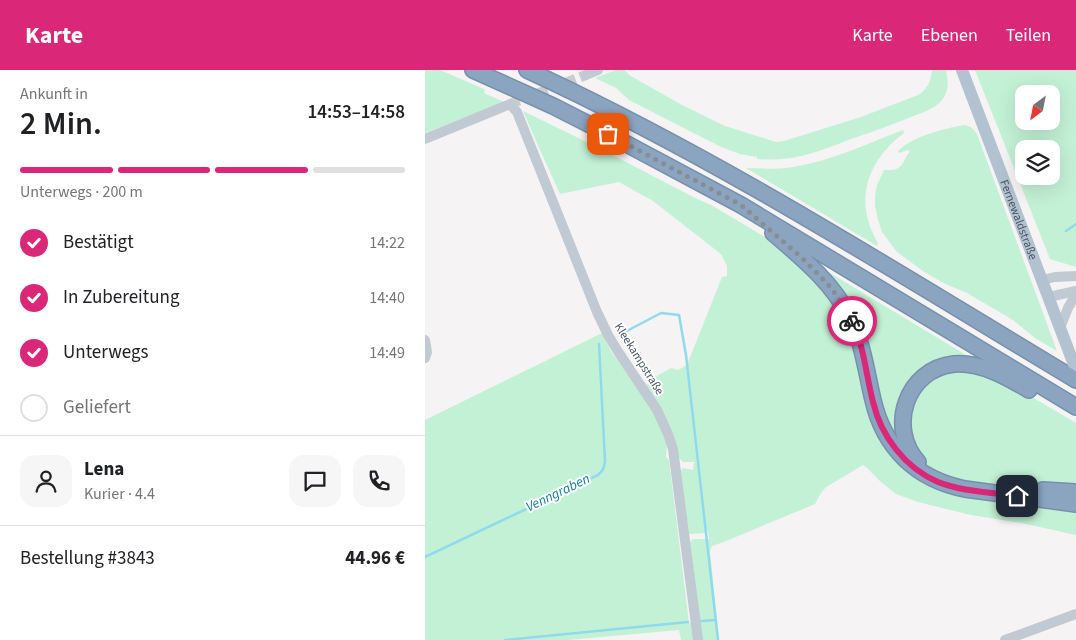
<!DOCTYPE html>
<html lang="de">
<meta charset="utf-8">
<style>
body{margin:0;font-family:"Source Sans 3",sans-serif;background:#f6f6f6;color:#202124;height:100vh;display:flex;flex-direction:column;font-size:19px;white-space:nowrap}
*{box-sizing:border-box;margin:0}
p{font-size:16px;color:#757577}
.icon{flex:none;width:28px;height:28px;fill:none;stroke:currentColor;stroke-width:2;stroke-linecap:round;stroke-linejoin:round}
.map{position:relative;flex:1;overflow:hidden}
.panel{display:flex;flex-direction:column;background:#fff;width:425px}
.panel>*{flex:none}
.needle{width:32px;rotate:212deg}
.fabs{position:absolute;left:590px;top:15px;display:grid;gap:10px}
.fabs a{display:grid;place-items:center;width:45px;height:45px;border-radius:10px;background:#fff;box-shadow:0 5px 20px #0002;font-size:25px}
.pin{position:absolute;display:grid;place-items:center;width:42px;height:42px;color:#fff;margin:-21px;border-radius:10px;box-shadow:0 2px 8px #0006}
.courier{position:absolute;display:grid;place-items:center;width:50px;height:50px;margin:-25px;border:4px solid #db2777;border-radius:50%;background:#fff;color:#222;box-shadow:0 1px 6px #0007}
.overview em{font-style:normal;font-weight:600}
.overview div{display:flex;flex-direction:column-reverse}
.overview{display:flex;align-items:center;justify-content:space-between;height:85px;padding:0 20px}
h1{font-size:32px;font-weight:600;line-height:38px}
.bar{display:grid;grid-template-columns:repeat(4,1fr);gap:8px 5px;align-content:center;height:60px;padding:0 20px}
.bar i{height:6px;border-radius:4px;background:#e0e0e0}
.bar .active{background:#db2777}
.bar p{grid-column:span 4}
.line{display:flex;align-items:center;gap:12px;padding:0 20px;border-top:1px solid #e0e0e0}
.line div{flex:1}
.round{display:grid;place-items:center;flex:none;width:52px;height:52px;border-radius:15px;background:#f6f6f6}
ol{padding:0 20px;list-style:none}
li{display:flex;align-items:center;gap:15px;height:55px}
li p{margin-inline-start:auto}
li .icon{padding:5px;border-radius:50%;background:#db2777;color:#fff;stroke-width:4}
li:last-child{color:#757577}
li i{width:28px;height:28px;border:2px solid #e0e0e0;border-radius:50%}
header{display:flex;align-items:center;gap:30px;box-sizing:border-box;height:70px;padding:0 25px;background:#db2777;color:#fff}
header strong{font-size:24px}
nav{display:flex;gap:28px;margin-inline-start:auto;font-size:18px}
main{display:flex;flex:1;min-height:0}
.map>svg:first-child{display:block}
.green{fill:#c3f1d5;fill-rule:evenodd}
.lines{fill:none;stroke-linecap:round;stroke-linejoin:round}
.stream{stroke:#90daee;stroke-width:2.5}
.minor-tunnel{stroke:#caccce;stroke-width:10;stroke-dasharray:10 5;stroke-linecap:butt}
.highway-casing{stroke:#7690ad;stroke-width:18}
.minor{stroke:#c1cad2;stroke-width:10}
.major{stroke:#b3c2d1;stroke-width:12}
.highway{stroke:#8ba5c1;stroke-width:15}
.done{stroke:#868d94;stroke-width:5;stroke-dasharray:0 9}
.route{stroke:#db2777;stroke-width:6}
.labels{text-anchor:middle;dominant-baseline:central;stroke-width:4;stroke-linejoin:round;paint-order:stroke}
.street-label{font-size:12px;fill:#4a5661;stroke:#fff}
.water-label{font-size:14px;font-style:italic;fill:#0c7c9b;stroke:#fff}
</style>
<header>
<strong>Karte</strong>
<nav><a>Karte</a><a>Ebenen</a><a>Teilen</a></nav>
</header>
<main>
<section class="panel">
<div class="overview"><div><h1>2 Min.</h1><p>Ankunft in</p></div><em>14:53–14:58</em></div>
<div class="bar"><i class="active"></i><i class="active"></i><i class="active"></i><i></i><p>Unterwegs · 200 m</p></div>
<ol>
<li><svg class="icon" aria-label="check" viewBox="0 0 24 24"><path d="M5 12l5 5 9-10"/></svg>Bestätigt<p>14:22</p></li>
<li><svg class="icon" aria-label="check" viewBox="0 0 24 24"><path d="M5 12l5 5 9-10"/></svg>In Zubereitung<p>14:40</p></li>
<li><svg class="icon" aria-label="check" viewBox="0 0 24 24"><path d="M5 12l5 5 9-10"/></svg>Unterwegs<p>14:49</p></li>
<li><i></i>Geliefert</li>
</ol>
<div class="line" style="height:90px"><a class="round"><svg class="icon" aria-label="person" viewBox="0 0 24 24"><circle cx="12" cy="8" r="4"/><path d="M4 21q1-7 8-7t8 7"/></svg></a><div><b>Lena</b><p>Kurier · 4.4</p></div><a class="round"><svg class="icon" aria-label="chat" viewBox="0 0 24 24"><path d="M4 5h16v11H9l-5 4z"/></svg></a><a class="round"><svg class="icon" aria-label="phone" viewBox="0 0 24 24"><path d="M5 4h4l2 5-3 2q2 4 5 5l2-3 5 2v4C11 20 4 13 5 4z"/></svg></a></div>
<div class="line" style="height:65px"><div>Bestellung #3843</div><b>44.96 €</b></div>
</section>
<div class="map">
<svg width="651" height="570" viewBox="0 0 651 570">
<rect width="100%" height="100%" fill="#f5f3f3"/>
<g class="green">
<polygon points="0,0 15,0 59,19 60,21 59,23 79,32 0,63"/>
<path d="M191,0H200L204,5L257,35L300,56L351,72L359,71L436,47L493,25C503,19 506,11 507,0H521C526,22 520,33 499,42C475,51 451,61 426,69C392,82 370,92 332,89V87L315,84L294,76L204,30L191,18L170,8Z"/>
<path d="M550,0H651V197L625,189ZM599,24H626V51H599ZM599,79H626V106H599Z"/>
<polygon points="98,41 178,80 270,128 288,136 348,172 391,209 411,238 421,257 428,276 440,333 445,351 462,380 470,389 486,402 651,440 651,465 596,453 546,445 493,432 471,424 456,412 441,397 438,395 401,417 396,423 390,434 296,473 287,476 285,481 294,570 277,570 265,472 268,469 284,469 283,461 280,463 265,464 264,463 255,402 258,398 268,400 269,392 258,392 254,388 248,363 221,317 223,311 246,298 253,300 262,295 297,207 302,206 302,196 296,184 228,131 194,112 135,124 111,71"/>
<path d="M539,55L546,57L552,64L632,281L610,268L588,250L542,223L518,213L498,201L472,182L457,162L453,150L450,136V126L452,115L459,100C467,100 473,101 478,93C481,89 481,85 485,82L483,80L474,83L473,81C488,66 518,59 539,55Z"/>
<path d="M478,60L479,63C442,91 428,131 453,173L452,176L321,98C336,98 352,100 368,97C406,91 442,74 478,60Z"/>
<polygon points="400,200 551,291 490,312 476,371 469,372 446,311 399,201"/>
<polygon points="177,263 186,281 228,341 242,373 241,387 244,390 264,553 267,553 269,570 256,570 254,560 143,570 0,570 0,350"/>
<path d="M538,300L557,302L587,315L651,353V412C639,421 613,417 598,416C572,414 531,414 508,399C480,381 475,334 502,313C512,305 526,301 538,300Z"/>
</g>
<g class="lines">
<g class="stream">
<polyline points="641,161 651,154"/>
<polyline points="198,263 236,243 254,245 261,285 293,570"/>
<path d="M0,487L173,405C178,401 179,398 180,391L174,274"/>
<polyline points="276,551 291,550"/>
<polyline points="80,570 263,552"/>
</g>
<polyline class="minor-tunnel" points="85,34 161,5"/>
<defs>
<g id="highway">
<polyline points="48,0 128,36 183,64 316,135 651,337"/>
<path d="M102,0C293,88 471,202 651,310"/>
<path d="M348,163C376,187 407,212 424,246C438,272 441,301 448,330C459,378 491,409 540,419L651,434"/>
<path d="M493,392C462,358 481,299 529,294C556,292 582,307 604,320"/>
<polyline points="618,420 651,422"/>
</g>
</defs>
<use href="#highway" class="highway-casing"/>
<g class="minor">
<polyline points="161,5 173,0"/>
<polyline points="0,69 85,34 92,42 172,242 183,265 194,283 232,340 243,364 248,379 273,570"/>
<polyline points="617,210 630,207 651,206"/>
<polyline points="624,227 651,221"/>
<polyline points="635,258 643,238 651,224"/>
<polyline points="0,270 2,282 0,288"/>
<polyline points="580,570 651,544"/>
</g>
<path class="major" id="s1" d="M537,0L651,300"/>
<use href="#highway" class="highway"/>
</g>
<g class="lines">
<polyline class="done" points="183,64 316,135 376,187 395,206 407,219 417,234 427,251"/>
<path class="route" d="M427,251C439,276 441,305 448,332C456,366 480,398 513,412C538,422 566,422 592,426"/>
</g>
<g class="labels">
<g class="street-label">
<text stroke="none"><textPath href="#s1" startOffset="160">Fernewaldstraße</textPath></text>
<text transform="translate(214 289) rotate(58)">Kleekampstraße</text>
</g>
<g class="water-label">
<text transform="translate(133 423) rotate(-26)">Venngraben</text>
</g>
</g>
</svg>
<div class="fabs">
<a><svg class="needle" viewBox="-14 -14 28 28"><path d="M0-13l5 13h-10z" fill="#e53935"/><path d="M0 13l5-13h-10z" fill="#757577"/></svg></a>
<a><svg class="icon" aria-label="layers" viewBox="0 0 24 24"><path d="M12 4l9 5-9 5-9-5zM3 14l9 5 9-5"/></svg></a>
</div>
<div class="pin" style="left:183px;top:64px;background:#ea580c"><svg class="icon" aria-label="bag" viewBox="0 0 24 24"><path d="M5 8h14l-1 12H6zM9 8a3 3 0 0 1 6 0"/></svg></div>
<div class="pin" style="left:592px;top:426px;background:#1f2937"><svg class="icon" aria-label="home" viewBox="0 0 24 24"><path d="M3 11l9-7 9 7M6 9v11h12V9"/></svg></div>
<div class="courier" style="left:427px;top:251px"><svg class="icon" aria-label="bike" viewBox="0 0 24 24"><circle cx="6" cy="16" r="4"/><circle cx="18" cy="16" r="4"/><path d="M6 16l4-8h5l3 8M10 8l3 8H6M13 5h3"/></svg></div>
</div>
</main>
